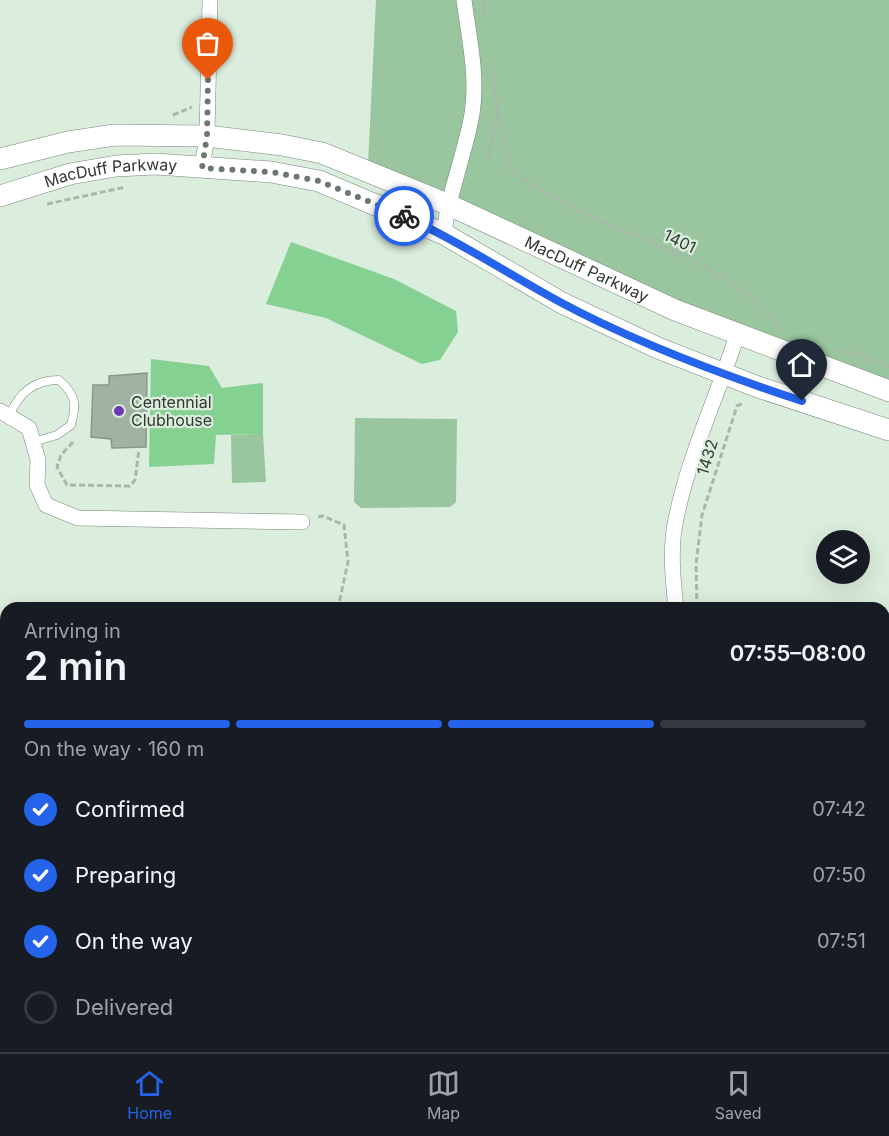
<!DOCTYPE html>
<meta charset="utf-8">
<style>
body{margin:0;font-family:Inter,sans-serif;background:#20242c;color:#f1f3f6;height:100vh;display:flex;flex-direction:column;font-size:22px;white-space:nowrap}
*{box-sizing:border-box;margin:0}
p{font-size:20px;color:#9ea1a6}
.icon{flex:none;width:33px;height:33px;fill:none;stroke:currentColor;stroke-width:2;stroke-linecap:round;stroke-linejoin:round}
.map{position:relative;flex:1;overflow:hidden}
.side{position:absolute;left:0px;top:602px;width:890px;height:452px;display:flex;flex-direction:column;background:#171b24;border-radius:18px 18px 0 0;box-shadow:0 6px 24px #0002}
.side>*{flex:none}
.tools{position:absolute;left:816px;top:530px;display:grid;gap:12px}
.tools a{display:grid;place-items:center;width:54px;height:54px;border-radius:50%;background:#171b24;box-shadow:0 6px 24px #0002;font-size:30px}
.pin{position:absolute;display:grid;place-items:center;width:51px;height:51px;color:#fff;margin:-62px -26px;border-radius:50% 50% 50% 0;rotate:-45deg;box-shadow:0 0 6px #0007}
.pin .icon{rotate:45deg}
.courier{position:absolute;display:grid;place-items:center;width:60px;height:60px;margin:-30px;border:4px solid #2563eb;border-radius:50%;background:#fff;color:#222;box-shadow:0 2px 8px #0007}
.overview em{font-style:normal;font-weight:600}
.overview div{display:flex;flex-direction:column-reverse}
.overview{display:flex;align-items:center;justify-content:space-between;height:102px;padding:0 24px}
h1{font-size:39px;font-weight:600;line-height:45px}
.bar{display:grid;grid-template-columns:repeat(4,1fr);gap:9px 6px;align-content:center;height:72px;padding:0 24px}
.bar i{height:8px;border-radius:4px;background:#363941}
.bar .active{background:#2563eb}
.bar p{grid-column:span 4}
ol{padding:0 24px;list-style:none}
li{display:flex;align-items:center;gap:18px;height:66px}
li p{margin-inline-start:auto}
li .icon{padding:6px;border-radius:50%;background:#2563eb;color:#fff;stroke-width:4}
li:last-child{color:#9ea1a6}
li i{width:33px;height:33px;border:3px solid #363941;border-radius:50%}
.tab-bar{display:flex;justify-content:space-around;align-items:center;height:84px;border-top:2px solid #363941;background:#171b24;font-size:16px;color:#9ea1a6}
.tab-bar a{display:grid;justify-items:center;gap:3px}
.tab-bar .active{color:#2563eb}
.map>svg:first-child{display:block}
.green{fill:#99c59f}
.water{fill:#85d192}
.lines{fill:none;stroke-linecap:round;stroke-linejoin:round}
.stream{stroke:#85d192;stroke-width:5}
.building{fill:#a1b2a3;stroke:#879889;stroke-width:1.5}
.lane-casing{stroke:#78887a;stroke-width:9}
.street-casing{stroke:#78887a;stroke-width:16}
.secondary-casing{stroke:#78887a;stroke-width:22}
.path{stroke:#a8b7aa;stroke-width:3;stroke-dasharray:6 3;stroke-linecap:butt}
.lane{stroke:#fff;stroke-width:8}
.street{stroke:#fff;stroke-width:15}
.secondary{stroke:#fff;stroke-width:21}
.done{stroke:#6c776e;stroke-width:6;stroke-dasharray:0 10.8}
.route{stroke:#2563eb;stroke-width:8}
.poi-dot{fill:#6b39b0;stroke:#dbeddd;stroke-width:2}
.labels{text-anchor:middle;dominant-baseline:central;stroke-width:4.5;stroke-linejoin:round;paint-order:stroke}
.street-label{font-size:16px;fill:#313832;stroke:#dbeddd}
.poi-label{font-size:16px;fill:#313832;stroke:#dbeddd;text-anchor:start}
</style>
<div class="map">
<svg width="889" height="1052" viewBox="0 0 889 1052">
<rect width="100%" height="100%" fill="#dbeddd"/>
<g class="green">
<polygon points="376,0 889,0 889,391 737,335 368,165"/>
<polygon points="355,418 457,419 456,502 450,507 361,508 354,502"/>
<polygon points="263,434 266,482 232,483 231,435"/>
<polygon points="0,732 6,749 4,1052 0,1052"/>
</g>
<g class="water">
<polygon points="291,242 394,279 456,311 458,332 440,360 422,364 326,318 266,304"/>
<polygon points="151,359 209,366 222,388 263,383 263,434 216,435 214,464 149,467"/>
<polygon points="454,1047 535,1047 531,1052 452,1052"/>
</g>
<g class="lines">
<polyline class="stream" points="884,792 889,789"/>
</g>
<polygon class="building" points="147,373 146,447 112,448 111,439 91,437 93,385 109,385 109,376"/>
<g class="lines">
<defs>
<g id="lane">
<path d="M10,415C19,392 35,380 59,380C76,395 77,404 71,425L57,435L33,442"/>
<polyline points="884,616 889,617"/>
<polyline points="159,1052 159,1047"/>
</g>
<g id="street">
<polyline points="202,168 207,136 210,0"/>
<path d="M444,234C448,193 465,155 472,114C478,76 469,38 464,0"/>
<polyline points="0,411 29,428 38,460 37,485 46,505 78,518 302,522"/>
<path d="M676,608C673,581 670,551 675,524C687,459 717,398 737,335"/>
<polyline points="0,712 6,717"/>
<polyline points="884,982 889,982"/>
<polyline points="19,1052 19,1047"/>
<polyline points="293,1052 293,1047"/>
<polyline points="711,1052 715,1047"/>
</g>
<g id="secondary">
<path id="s1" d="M0,159L68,142L115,135L207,136L282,145L322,153L447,204L675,310L889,391"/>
<path id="s2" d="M0,196L70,174L116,166L156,164L271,172L319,181L444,234L562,303L658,348L758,387L889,430"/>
</g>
</defs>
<use href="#lane" class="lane-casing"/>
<use href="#street" class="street-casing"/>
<use href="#secondary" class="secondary-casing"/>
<g class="path">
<polyline points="484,0 485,16"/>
<path d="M492,70L501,133L513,173C537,186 560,202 585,214C652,245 733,265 780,328"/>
<polyline points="173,115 192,107"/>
<polyline points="488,160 497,113"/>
<polyline points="47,204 126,187"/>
<polyline points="837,348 889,366"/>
<polyline points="73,442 61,455 57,467 67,485 130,486 135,480 139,449"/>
<polyline points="318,517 323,516 344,525 348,562 338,608"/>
<polyline points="697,608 696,564 702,515 737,406 744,403"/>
<polyline points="0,644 6,644"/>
<polyline points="0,787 6,789"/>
</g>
<use href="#lane" class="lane"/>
<use href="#street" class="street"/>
<use href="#secondary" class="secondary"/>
</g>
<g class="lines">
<polyline class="done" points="208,80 207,136 202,168 271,172 319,181 404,216"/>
<path class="route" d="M404,216C459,241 508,274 560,302C636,343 720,374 802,401"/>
</g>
<circle class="poi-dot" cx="119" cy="411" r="6"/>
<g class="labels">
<g class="street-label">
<text stroke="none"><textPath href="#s2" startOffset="114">MacDuff Parkway</textPath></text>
<text transform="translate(680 241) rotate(26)">1401</text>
<text stroke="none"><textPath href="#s1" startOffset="615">MacDuff Parkway</textPath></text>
<text transform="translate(707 457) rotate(-73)">1432</text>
</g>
<g class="poi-label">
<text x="131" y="402">Centennial<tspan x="131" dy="18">Clubhouse</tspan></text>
</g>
</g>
</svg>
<div class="tools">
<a><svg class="icon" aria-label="layers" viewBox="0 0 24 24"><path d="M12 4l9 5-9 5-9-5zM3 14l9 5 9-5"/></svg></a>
</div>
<div class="pin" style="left:208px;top:80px;background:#ea580c"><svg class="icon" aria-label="bag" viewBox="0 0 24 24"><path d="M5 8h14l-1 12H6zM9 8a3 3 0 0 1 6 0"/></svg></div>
<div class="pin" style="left:802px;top:401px;background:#1f2937"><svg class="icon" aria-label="home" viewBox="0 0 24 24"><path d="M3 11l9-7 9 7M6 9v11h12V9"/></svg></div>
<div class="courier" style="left:404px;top:216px"><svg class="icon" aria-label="bike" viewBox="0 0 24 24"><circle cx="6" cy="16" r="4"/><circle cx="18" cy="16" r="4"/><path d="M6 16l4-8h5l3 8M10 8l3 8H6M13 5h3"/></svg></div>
<section class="side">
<div class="overview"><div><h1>2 min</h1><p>Arriving in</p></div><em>07:55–08:00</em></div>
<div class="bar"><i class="active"></i><i class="active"></i><i class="active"></i><i></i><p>On the way · 160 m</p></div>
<ol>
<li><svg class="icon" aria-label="check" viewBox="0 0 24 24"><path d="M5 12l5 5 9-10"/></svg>Confirmed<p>07:42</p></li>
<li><svg class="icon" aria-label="check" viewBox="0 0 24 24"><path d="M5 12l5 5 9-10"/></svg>Preparing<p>07:50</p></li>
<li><svg class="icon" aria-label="check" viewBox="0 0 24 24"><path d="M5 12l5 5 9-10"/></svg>On the way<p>07:51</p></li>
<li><i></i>Delivered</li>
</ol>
</section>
</div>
<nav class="tab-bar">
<a class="active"><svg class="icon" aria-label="home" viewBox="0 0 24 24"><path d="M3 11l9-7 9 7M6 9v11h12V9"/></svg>Home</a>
<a><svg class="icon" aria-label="map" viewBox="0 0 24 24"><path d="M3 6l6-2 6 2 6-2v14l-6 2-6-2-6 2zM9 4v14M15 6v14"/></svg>Map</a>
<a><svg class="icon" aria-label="saved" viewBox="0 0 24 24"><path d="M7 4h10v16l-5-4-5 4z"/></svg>Saved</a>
</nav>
